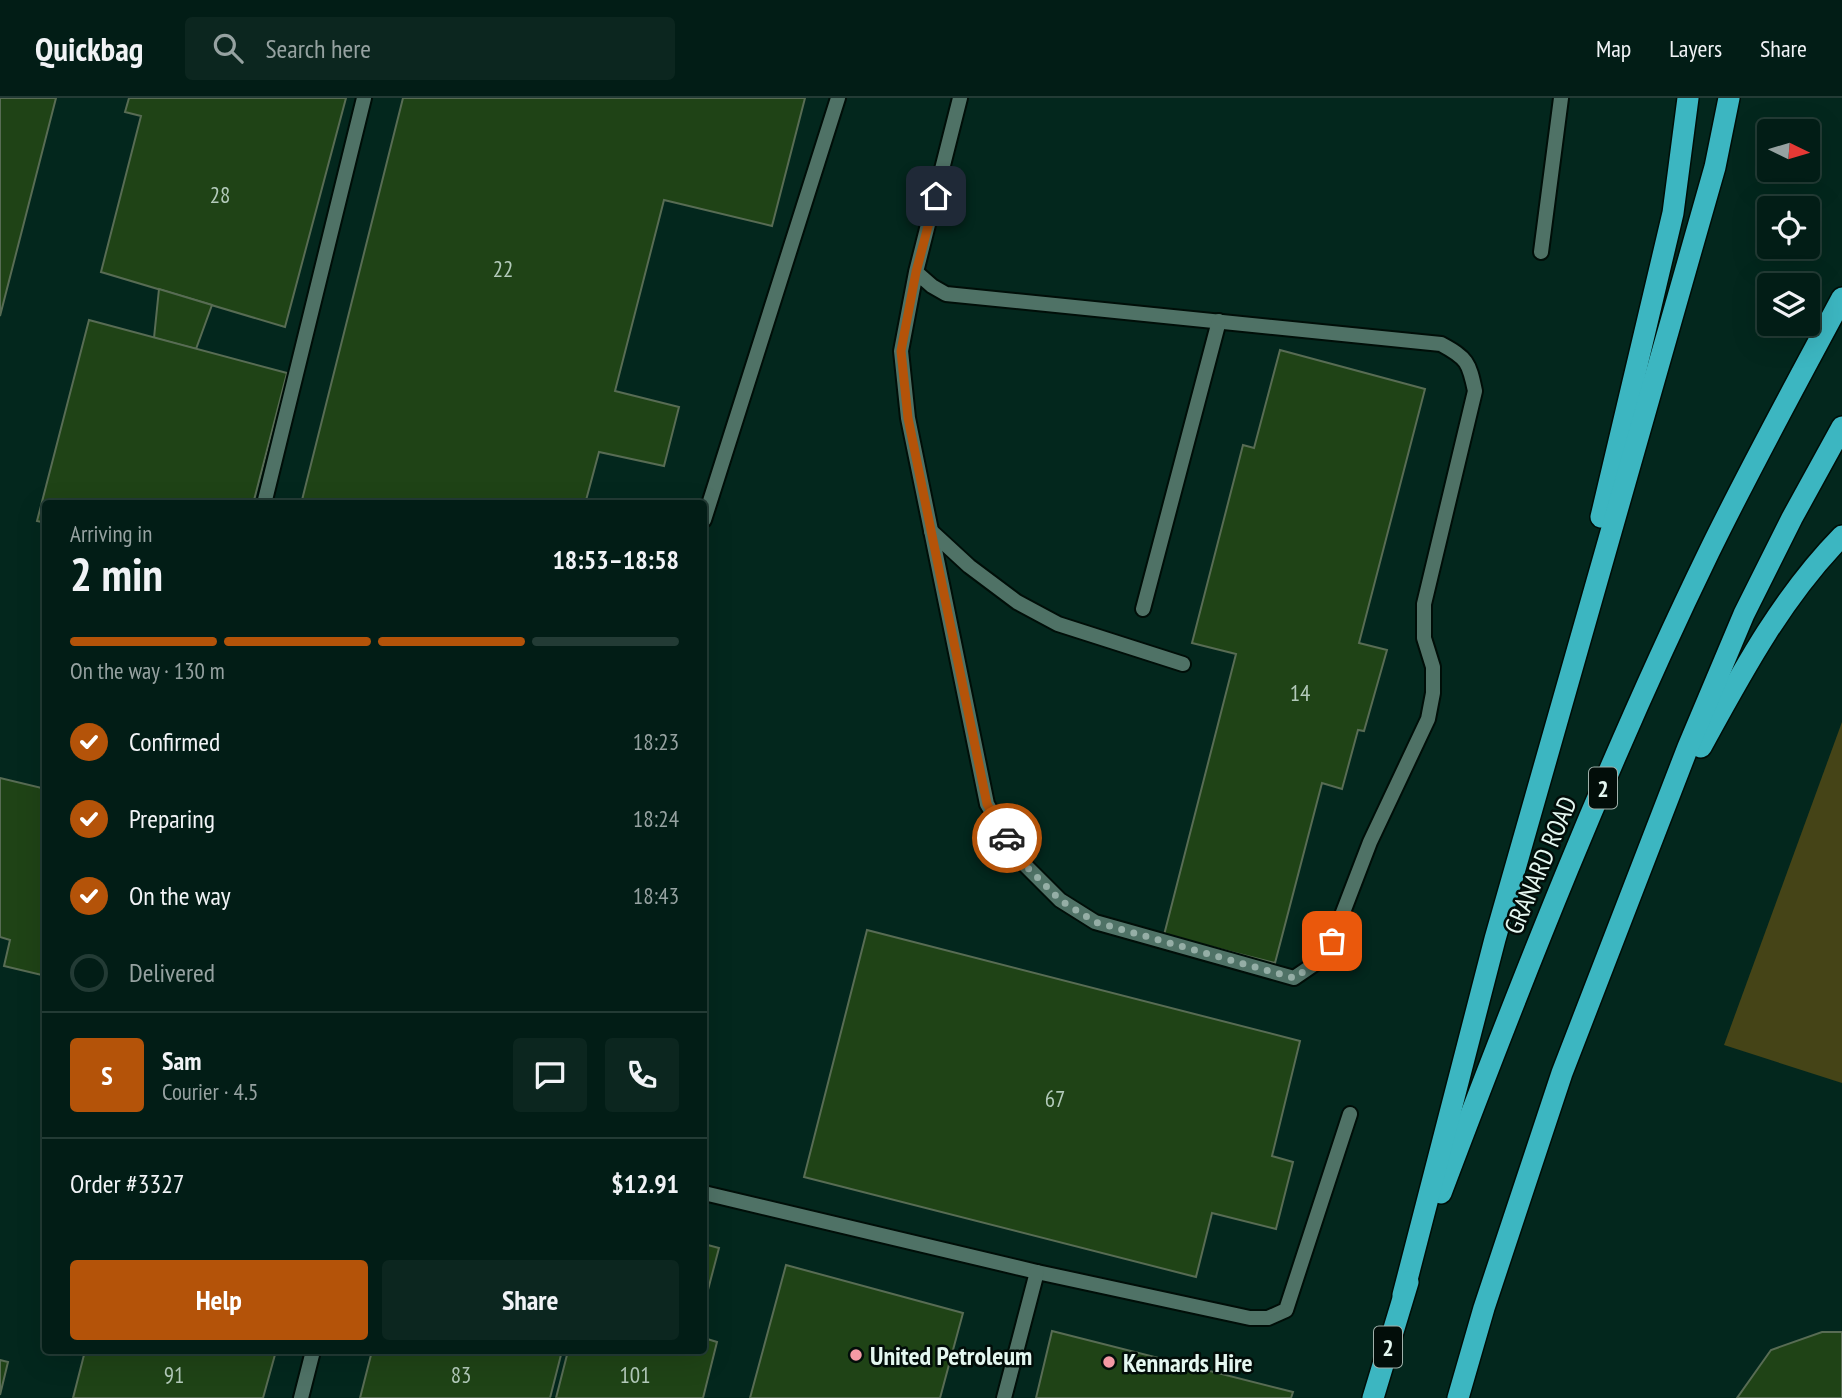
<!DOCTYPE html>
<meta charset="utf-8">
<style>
body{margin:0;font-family:"PT Sans Narrow",sans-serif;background:#0c261f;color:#f1f3f6;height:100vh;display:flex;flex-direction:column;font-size:26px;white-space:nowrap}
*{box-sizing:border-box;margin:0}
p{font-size:23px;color:#96a2a1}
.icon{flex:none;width:38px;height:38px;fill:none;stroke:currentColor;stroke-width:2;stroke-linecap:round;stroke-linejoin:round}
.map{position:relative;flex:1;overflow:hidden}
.drawer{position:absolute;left:42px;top:402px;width:665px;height:854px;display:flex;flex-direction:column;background:#021d16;border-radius:7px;box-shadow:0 7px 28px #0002,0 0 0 2px #233b35}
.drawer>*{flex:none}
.needle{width:46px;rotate:95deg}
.tools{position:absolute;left:1757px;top:21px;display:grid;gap:14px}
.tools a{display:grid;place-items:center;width:63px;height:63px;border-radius:7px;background:#021d16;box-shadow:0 7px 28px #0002,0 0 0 2px #233b35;font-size:35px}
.pin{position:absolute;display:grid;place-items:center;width:60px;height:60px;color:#fff;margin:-30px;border-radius:14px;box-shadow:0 4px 10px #0006}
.courier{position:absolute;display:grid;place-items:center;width:70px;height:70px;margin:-35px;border:5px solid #b45309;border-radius:50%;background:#fff;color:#222;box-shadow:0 2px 9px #0007}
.head em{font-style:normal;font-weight:700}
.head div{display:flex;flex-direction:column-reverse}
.head{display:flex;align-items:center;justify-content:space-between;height:119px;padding:0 28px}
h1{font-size:46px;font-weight:700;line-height:52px}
.bar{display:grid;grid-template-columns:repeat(4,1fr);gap:10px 7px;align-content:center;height:84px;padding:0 28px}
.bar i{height:9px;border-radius:5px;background:#233b35}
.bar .on{background:#b45309}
.bar p{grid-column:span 4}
.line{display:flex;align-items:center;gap:18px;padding:0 28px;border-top:2px solid #233b35}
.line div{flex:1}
.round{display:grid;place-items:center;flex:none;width:74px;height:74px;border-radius:7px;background:#0c261f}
ol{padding:0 28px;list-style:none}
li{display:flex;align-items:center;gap:21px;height:77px}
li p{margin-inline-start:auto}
li .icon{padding:7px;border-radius:50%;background:#b45309;color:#fff;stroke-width:4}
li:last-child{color:#96a2a1}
li i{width:38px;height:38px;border:4px solid #233b35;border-radius:50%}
.button{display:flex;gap:14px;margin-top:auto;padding:14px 28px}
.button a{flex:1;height:80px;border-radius:7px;background:#b45309;color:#fff;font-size:28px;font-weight:700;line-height:80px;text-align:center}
.button a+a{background:#0c261f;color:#f1f3f6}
header{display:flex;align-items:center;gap:42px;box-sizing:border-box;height:98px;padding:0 35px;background:#021d16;border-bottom:2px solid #233b35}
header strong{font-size:33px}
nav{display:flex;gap:38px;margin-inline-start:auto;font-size:24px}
.search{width:490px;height:63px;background:#0c261f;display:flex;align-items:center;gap:18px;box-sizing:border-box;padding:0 24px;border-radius:7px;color:#96a2a1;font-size:26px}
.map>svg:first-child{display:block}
.green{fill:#454417}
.building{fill:#1f4316;stroke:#586c54;stroke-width:2}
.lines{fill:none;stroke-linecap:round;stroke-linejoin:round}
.lane-casing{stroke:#000e08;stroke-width:18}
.highway-casing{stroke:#000e08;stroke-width:24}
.lane{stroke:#4f7266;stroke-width:14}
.highway{stroke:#3cb6c1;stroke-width:21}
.done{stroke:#95aea6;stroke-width:7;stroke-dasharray:0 12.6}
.route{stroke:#b45309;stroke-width:9}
.poi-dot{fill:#f49aa4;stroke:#020d09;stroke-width:2.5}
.labels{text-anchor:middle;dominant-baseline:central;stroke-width:5;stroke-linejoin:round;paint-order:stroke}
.number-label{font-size:23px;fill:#b3caba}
.shield{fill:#020d09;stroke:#a0b1ab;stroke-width:2}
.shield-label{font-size:24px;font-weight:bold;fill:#e4f7f0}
.street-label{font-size:26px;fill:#e4f7f0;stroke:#020d09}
.poi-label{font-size:26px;font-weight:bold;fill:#e4f7f0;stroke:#020d09;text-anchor:start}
</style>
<header>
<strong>Quickbag</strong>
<div class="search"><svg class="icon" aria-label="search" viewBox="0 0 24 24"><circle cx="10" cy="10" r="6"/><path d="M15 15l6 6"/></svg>Search here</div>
<nav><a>Map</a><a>Layers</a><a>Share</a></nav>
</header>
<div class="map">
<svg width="1842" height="1300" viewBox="0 0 1842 1300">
<rect width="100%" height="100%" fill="#03271d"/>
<polygon class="green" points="1842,624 1842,985 1724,947"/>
<g class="building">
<polygon points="0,0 56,0 0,218"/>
<polygon points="129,0 346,0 285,229 101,174 141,18 125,14"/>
<polygon points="403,0 805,0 772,128 664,102 615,293 679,309 664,368 599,354 585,406 301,406"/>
<polygon points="159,191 212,207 196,251 154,240"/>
<polygon points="89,222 287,275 253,406 46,406 46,425 37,423"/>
<polygon points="1280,252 1425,291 1359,545 1387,552 1364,633 1358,632 1342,691 1322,685 1275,865 1164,837 1236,556 1192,545 1243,347 1254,350"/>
<polygon points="0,680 46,691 46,878 4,868 10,842 0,839"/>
<polygon points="867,832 1300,943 1272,1058 1293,1064 1276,1131 1212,1115 1196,1179 804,1079"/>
<polygon points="704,1146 719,1150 704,1207"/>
<polygon points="786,1167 963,1215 940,1300 750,1300"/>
<polygon points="1052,1233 1293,1294 1291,1300 1036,1300"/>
<polygon points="1822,1234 1842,1234 1842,1300 1737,1300 1771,1252"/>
<polygon points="704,1240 717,1244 703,1300 556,1300 568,1253 704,1253"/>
<polygon points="85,1253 276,1253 263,1300 73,1300"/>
<polygon points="372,1253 562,1253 550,1300 360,1300"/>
<polygon points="0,1262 8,1264 0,1297"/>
</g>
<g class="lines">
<defs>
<g id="lane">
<polyline points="1541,154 1561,0"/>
<path d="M916,174L932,188L946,196L1441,246C1467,260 1469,264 1475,293L1424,506V540L1433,569V595L1428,621L1370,744L1332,843L1316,865L1294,880L1095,824L1060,802L1019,761L987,706L908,320L901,253L916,174L960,0"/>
<polyline points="264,406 364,0"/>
<polyline points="704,422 838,0"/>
<polyline points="931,433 969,468 1017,504 1058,526 1183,566"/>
<polyline points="1143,511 1219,223"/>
<polyline points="704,1095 1037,1174 1250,1220 1268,1220 1286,1212 1350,1016"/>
<polyline points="301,1300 313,1253"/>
<polyline points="1004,1300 1037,1174"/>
</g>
<g id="highway">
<polyline points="1601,419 1673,115 1688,0"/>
<path d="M1701,649C1742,574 1782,499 1842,438"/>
<path d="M1441,1095C1523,878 1608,662 1709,454C1751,368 1797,284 1842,200"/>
<polyline points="1403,1197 1495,841 1715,69 1729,0"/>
<polyline points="1373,1300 1408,1184"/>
<polyline points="1458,1300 1484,1210 1562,975 1688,649 1744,516 1792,420 1842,329"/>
</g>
</defs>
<use href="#lane" class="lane-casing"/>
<use href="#highway" class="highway-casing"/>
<use href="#lane" class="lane"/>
<use href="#highway" class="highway"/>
</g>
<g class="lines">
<polyline class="done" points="1007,740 1019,761 1060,802 1095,824 1294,880 1316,865 1332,843"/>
<polyline class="route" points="936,98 916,174 901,253 908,320 987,706 1007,740"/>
</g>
<g class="poi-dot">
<circle cx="856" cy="1257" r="7"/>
<circle cx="1109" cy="1264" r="7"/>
</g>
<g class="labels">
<g class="number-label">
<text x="220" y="96">28</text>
<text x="503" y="170">22</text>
<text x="1300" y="594">14</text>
<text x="1055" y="1000">67</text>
<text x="174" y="1276">91</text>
<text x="461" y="1276">83</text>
<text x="635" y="1276">101</text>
</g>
<g class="shield">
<rect x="1589" y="669.5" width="28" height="41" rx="5"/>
<rect x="1374" y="1228.5" width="28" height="41" rx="5"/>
</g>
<g class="shield-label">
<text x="1603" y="690">2</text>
<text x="1388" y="1249">2</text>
</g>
<g class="street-label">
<text transform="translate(1540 767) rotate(-67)">GRANARD ROAD</text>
</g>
<g class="poi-label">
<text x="870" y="1257">United Petroleum</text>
<text x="1123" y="1264">Kennards Hire</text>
</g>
</g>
</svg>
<div class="tools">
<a><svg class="needle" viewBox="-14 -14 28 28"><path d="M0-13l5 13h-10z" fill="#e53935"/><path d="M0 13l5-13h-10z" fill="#96a2a1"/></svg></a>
<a><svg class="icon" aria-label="locate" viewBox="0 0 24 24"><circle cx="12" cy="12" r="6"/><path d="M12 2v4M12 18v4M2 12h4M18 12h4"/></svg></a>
<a><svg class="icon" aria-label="layers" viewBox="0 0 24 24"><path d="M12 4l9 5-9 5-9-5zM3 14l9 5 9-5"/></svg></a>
</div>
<div class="pin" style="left:1332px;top:843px;background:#ea580c"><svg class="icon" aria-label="bag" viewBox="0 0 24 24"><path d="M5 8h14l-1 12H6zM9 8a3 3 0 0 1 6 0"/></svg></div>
<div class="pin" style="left:936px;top:98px;background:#1f2937"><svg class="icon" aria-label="home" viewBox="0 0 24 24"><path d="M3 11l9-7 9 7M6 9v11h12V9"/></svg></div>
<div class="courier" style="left:1007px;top:740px"><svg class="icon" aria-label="car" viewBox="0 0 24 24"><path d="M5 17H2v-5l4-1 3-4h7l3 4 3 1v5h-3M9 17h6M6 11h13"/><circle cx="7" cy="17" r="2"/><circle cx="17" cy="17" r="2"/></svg></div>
<section class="drawer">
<div class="head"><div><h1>2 min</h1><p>Arriving in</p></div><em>18:53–18:58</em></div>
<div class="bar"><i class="on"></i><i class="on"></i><i class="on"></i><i></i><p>On the way · 130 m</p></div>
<ol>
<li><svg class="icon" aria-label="check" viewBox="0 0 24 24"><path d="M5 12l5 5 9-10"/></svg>Confirmed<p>18:23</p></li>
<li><svg class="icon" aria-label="check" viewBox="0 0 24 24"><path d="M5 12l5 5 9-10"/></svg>Preparing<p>18:24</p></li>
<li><svg class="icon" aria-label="check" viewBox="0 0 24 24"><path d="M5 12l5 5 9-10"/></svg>On the way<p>18:43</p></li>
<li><i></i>Delivered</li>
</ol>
<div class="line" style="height:126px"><b class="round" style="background:#b45309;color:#fff">S</b><div><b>Sam</b><p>Courier · 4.5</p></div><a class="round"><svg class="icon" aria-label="chat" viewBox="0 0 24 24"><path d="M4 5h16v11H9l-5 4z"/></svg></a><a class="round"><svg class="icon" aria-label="phone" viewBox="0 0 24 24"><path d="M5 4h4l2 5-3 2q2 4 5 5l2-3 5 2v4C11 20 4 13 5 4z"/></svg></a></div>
<div class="line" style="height:91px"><div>Order #3327</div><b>$12.91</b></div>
<div class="button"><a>Help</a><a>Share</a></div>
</section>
</div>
